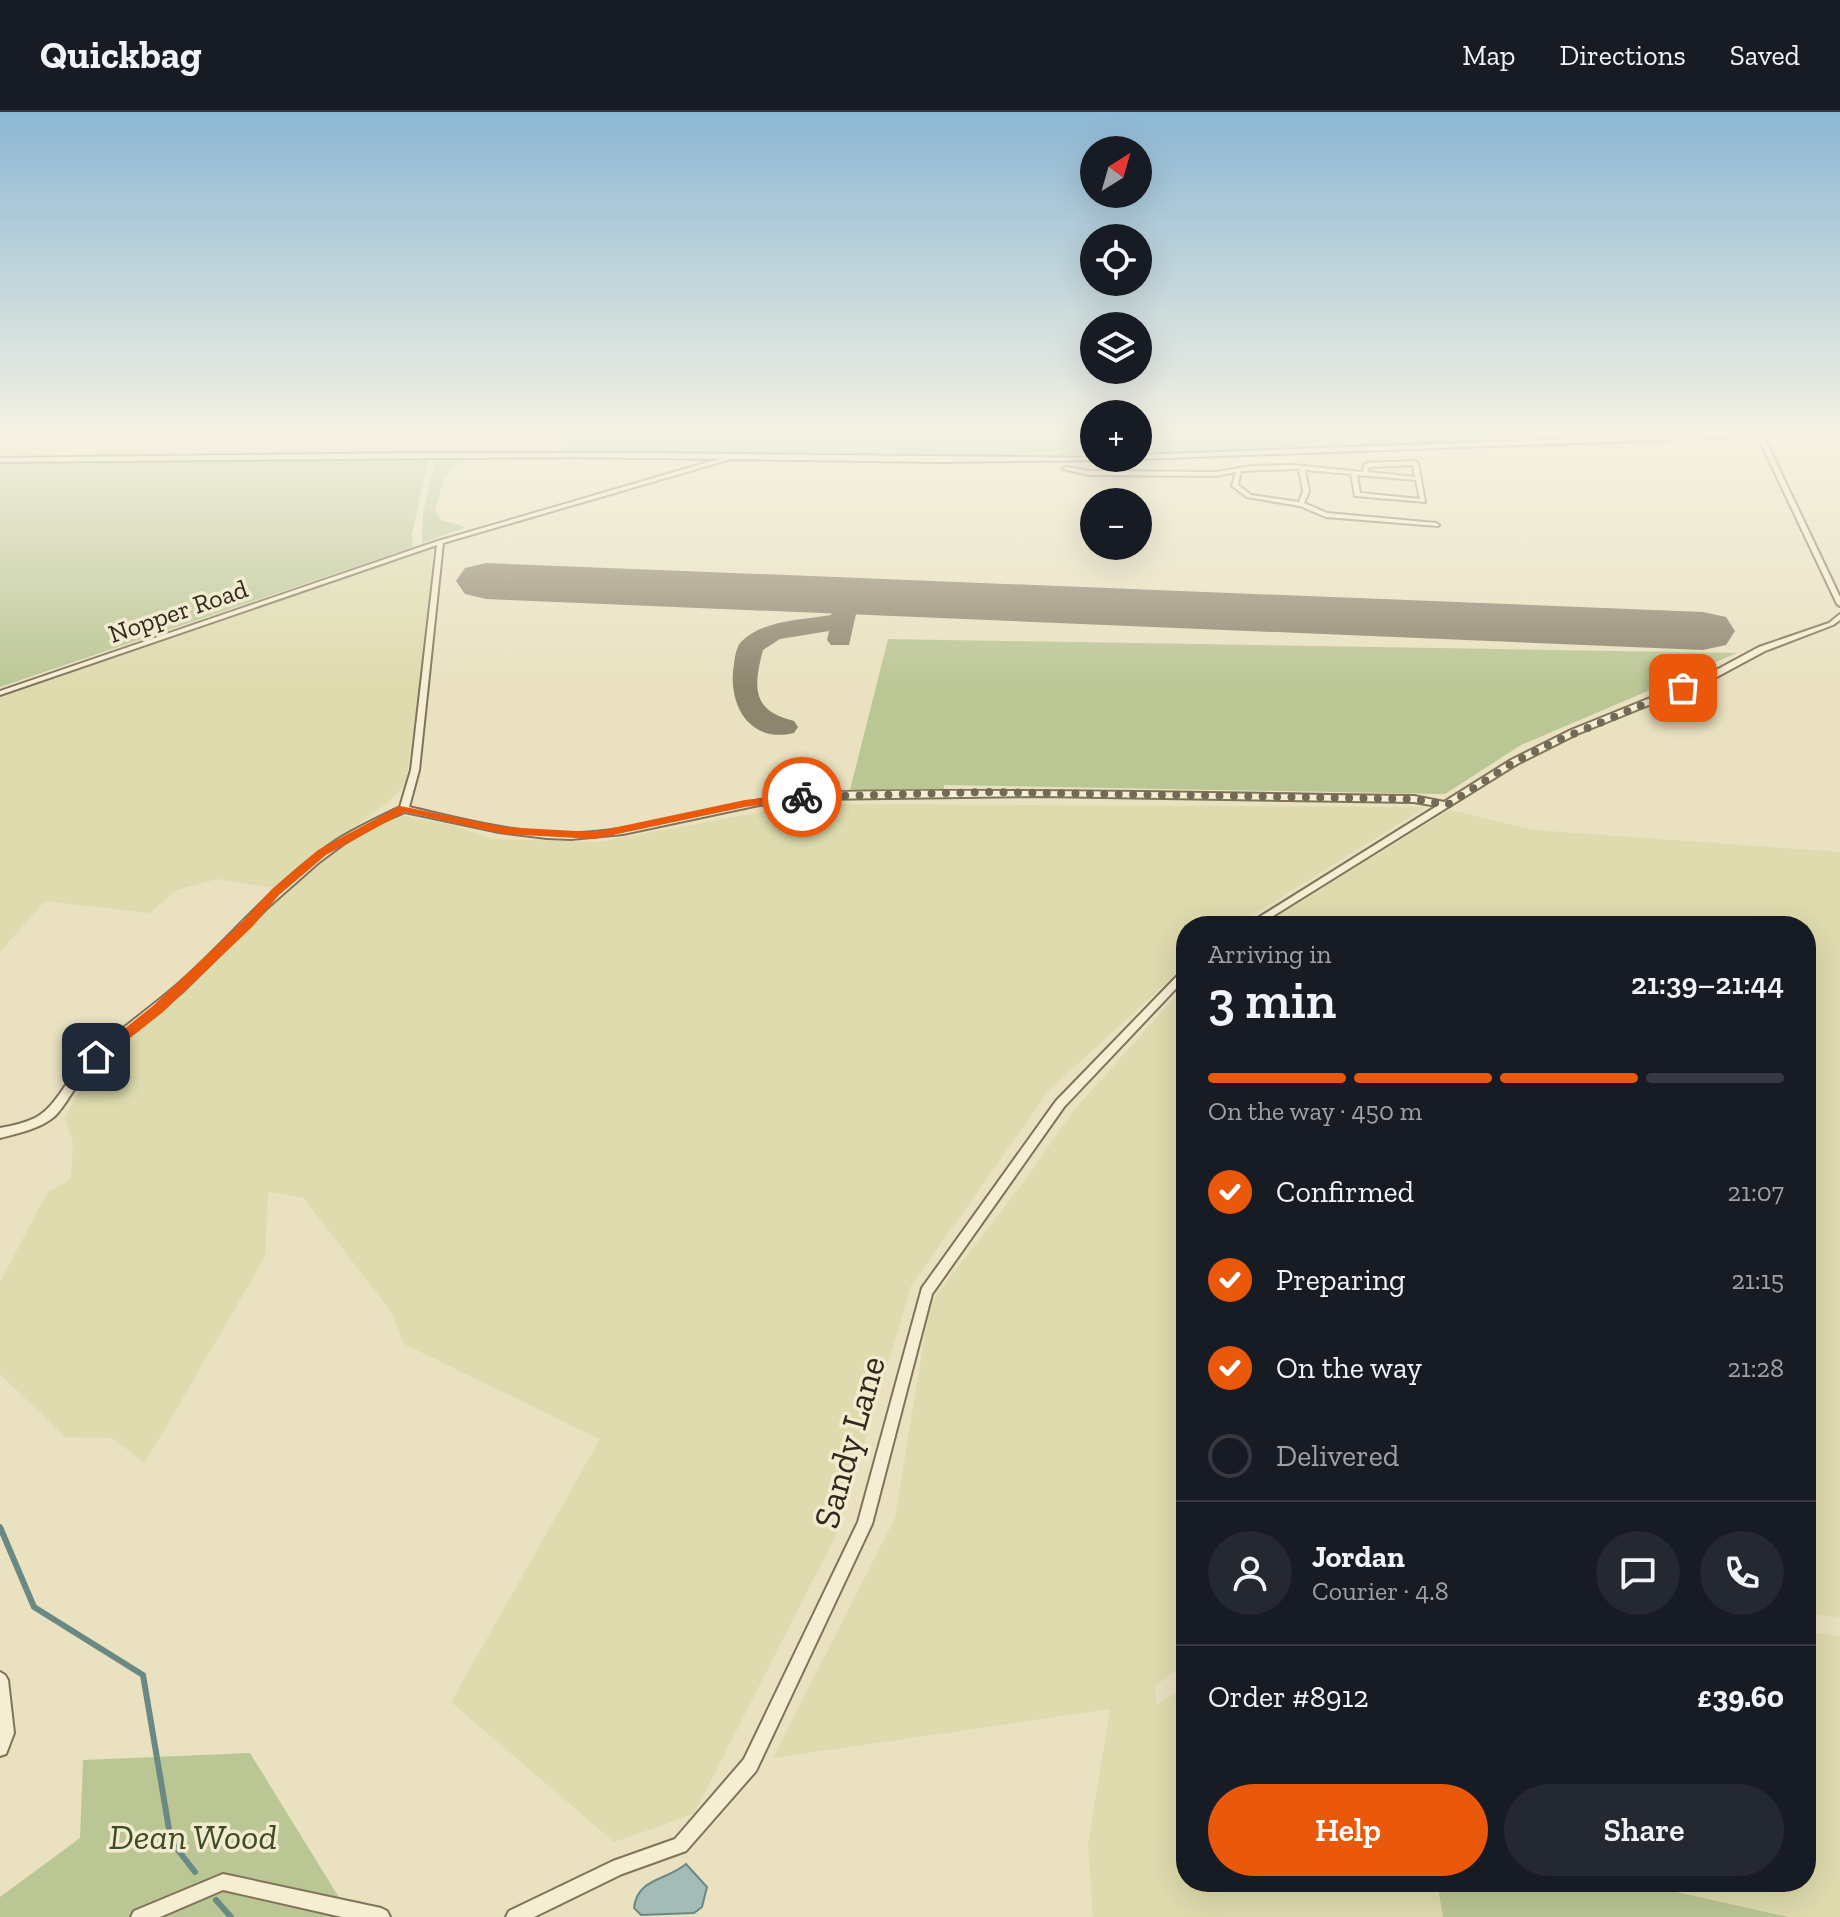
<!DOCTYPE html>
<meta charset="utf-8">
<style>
body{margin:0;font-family:"Zilla Slab",serif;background:#242831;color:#f1f3f6;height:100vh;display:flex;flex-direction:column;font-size:30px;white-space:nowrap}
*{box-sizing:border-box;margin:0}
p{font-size:26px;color:#9ea1a6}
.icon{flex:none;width:44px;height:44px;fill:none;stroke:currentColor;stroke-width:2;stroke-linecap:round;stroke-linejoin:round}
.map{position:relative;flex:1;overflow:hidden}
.details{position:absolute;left:1176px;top:804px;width:640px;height:976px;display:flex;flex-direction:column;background:#171b24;border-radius:32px;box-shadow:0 8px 32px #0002}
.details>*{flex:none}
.needle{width:52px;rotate:37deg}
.buttons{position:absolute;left:1080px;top:24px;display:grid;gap:16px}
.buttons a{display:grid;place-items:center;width:72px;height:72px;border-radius:50%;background:#171b24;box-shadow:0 8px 32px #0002;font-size:40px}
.pin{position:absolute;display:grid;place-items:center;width:68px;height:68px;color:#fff;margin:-34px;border-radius:16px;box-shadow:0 4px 12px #0006}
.courier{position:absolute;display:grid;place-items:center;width:80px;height:80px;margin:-40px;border:6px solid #ea580c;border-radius:50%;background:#fff;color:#222;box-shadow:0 2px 10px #0007}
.head em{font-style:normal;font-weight:600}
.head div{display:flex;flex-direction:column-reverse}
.head{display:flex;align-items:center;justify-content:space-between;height:136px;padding:0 32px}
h1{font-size:52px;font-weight:600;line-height:60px}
.bar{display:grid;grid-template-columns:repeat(4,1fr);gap:12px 8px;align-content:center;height:96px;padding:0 32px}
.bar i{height:10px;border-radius:6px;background:#363941}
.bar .active{background:#ea580c}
.bar p{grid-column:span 4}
.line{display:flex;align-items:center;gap:20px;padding:0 32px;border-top:2px solid #363941}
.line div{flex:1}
.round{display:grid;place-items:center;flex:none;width:84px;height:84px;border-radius:42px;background:#242831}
ol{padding:0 32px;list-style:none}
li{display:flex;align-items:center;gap:24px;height:88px}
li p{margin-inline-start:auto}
li .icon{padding:8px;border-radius:50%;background:#ea580c;color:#fff;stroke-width:4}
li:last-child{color:#9ea1a6}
li i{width:44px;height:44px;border:4px solid #363941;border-radius:50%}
.cta{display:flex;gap:16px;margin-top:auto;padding:16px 32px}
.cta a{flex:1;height:92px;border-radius:48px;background:#ea580c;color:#fff;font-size:32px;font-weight:600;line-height:92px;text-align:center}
.cta a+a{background:#242831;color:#f1f3f6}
header{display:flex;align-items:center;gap:48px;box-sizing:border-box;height:112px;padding:0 40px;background:#171b24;border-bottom:2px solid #363941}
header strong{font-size:38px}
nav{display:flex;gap:44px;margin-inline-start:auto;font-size:28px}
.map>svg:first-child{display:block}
.farmland{fill:#dedbae}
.green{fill:#bbc695}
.water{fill:#a3bcb7;stroke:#6b8984;stroke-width:2}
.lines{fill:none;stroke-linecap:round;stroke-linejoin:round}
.stream{stroke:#6b8984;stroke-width:6}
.taxiway{fill:#8e856e;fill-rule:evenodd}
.runway{fill:#8e856e;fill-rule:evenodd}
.street-casing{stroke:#81735a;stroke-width:4}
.secondary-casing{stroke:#62543d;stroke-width:4}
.street{fill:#f5eed2;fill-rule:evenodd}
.secondary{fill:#f5eed2;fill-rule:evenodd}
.route{fill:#ea580c}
.done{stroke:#726956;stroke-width:8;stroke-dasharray:0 14.4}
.labels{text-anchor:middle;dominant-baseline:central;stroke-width:7;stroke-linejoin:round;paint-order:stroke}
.far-street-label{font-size:26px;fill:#32291d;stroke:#f2ebcf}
.near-street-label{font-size:36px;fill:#32291d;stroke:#f2ebcf}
.near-park-label{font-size:36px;font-style:italic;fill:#3e4c25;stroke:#f2ebcf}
</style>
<header>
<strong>Quickbag</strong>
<nav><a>Map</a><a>Directions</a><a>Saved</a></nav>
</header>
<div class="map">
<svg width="1840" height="1805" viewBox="0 0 1840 1805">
<rect width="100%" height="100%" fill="#e9e1c0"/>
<g class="farmland">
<polygon points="0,323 553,323 547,339 0,345"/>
<polygon points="432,436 428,502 406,672 388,690 274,776 217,767 177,778 149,801 45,789 0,840 0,586"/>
<polygon points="804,692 1426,695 1235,814 1186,814 1186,853 1050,977 911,1174 839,1417 694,1702 614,1730 451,1590 600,1327 404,1232 391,1200 303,1085 268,1080 265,1145 145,1351 112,1326 65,1325 0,1262 0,1170 47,1081 71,1066 73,1031 65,1006 87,964 165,897 232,833 283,777 329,740 366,718 394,702 452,713 492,727 598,730"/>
<polygon points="1449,698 1535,718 1840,740 1840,1505 1806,1501 1806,814 1261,814"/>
<polygon points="1186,873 1186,1551 1155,1574 1157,1593 1186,1574 1186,1770 1437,1770 1443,1805 1093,1805 1088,1733 1110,1597 773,1646 895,1406 930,1191 1026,1067 1073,999"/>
<polygon points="1806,1520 1840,1524 1840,1805 1788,1805 1632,1770 1806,1770"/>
</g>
<g class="green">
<polygon points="565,323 1094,323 1094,343 987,346 830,340 560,339"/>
<polygon points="1138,323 1485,323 1497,329 1138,341"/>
<polygon points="441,345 460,348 444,366 435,398 441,408 466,415 422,431 423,402 435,347"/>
<polygon points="428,348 412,423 413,435 0,575 0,352"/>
<polygon points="888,527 1737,541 1521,633 1445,682 944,673 944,677 850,678"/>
<polygon points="250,1641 351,1805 0,1805 0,1785 80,1726 83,1648"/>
<polygon points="1437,1770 1632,1770 1788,1805 1443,1805"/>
</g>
<path class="water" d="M686,1752L707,1775L702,1795L694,1801L641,1803L634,1796C637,1766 666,1769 686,1752Z"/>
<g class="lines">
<g class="stream">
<polyline points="0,1415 34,1495 143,1563 171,1729 195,1760"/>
<polyline points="216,1788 231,1805"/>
</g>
<path class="taxiway" d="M891,479L899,481L903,486L899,491L856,502L849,533H831L827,528L829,519L780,527L763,538C753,576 752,599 794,609L798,615L794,621C749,632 727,592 734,552C735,545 736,534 742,529C763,508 803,508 831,503L835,493Z"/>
<polygon class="runway" points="486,451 1703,500 1726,505 1735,519 1726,533 1703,538 486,487 465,482 456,469 465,456"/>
<defs>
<g id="street">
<polygon points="1488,323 1495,323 1510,331 1505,332"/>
<polygon points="1757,323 1763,323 1840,485 1840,494 1837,492"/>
<path d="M736,342L739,344L738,345L443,431L419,658L409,695C469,709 531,726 594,720C668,713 739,686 814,681C881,678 948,679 1014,679C1148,679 1281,683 1414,684L1444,690L1511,648L1571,618L1707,563L1759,535L1829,511L1840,502V508L1833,513L1765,539L1713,567L1577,622L1517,652L1257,814H1245L1437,694L1414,690L1040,684L815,687L759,693L623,722L571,727L547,726L499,720L405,700L375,713L345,731L318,751L267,796L182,880L100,948C92,956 84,964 78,972C70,983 64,995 55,1004C40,1017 19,1021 0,1026V1016C12,1014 24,1011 35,1006C50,998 58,984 68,970C75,960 83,951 92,943C121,915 156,893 186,865C237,818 282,763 340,726C360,714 380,705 400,695L411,658L437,433L0,583V579L438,429Z"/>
<path d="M1415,349L1418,351L1425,390L1355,384L1351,362L1305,358L1309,379L1304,391L1327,401L1436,411L1439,413L1438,414L1326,405L1300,394L1247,385L1232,374L1236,360L1216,364L1089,363L1063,357L1066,355L1089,359L1216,360L1251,354L1293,353L1363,360L1364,353L1367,351ZM1413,353L1415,365L1368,360L1369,355ZM1293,357H1299L1303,379L1299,390L1251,383L1238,373L1241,359ZM1357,363L1416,368L1420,387L1360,381Z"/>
<polygon points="1186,856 1186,866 1064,995 932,1182 872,1412 756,1659 686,1739 622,1762 534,1805 506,1805 509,1799 613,1749 675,1727 744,1647 858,1410 922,1176 1056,989 1183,858"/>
<polygon points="0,1560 5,1563 8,1568 14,1621 6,1642 0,1644"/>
<polygon points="223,1762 381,1796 387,1799 390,1805 342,1805 223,1778 160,1805 131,1805 134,1799"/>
</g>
<g id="secondary">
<polygon points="1676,323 1745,323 1741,325 1138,347 1135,346 1138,346 1138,343"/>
<polygon points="409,341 655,341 1114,346 1110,348 939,350 573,345 0,350 0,346"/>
</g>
</defs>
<use href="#street" class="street-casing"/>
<use href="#secondary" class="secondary-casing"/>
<use href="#street" class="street"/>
<use href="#secondary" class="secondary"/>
</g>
<linearGradient id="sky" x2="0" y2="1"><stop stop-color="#8cb7d4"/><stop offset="0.56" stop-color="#f5f2e3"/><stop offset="1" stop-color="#f5f2e3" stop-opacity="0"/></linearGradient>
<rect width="1840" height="576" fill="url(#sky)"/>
<polygon class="route" points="802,682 806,687 745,695 594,727 504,722 405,700 326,743 279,783 253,814 163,900 101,949 91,949 89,945 154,893 244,808 271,778 318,738 400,694 504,715 594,720 745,688"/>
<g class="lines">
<polyline class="done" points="802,685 986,680 1414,687 1447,693 1514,650 1554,630 1683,576"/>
</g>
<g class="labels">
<g class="far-street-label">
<text transform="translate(178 499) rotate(-19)">Nopper Road</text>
</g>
<g class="near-street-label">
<text transform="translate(849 1330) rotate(-74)">Sandy Lane</text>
</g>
<g class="near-park-label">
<text x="193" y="1724">Dean Wood</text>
</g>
</g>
</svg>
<div class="buttons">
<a><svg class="needle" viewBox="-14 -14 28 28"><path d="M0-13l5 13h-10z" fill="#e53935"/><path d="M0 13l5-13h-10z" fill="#9ea1a6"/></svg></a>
<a><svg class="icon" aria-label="locate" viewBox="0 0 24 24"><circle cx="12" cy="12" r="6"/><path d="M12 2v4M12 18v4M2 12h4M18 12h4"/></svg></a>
<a><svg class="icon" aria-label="layers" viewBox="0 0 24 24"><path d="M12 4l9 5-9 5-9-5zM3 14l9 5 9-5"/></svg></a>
<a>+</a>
<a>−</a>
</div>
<div class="pin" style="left:1683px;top:576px;background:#ea580c"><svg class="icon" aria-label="bag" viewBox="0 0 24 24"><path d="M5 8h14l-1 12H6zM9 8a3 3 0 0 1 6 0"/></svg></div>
<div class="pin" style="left:96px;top:945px;background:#1f2937"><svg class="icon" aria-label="home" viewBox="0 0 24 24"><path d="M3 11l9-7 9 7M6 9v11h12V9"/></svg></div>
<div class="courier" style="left:802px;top:685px"><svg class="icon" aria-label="bike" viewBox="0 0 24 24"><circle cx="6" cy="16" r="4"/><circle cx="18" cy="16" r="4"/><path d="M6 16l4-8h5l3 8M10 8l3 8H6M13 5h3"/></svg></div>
<section class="details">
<div class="head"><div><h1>3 min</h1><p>Arriving in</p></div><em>21:39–21:44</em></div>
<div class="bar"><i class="active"></i><i class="active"></i><i class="active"></i><i></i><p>On the way · 450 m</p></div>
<ol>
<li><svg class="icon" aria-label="check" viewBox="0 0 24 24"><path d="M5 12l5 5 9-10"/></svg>Confirmed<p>21:07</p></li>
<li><svg class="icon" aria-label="check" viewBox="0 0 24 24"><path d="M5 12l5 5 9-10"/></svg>Preparing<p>21:15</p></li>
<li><svg class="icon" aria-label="check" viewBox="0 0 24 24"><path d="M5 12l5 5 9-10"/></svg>On the way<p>21:28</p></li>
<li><i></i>Delivered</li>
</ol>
<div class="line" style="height:144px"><a class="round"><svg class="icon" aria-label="person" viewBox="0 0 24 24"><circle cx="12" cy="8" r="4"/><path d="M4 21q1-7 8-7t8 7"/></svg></a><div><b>Jordan</b><p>Courier · 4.8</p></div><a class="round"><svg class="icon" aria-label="chat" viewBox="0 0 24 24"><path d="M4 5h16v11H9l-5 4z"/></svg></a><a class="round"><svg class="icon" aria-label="phone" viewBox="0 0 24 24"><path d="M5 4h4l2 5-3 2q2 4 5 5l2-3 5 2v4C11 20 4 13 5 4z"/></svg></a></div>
<div class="line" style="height:104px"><div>Order #8912</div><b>£39.60</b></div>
<div class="cta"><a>Help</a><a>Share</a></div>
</section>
</div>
